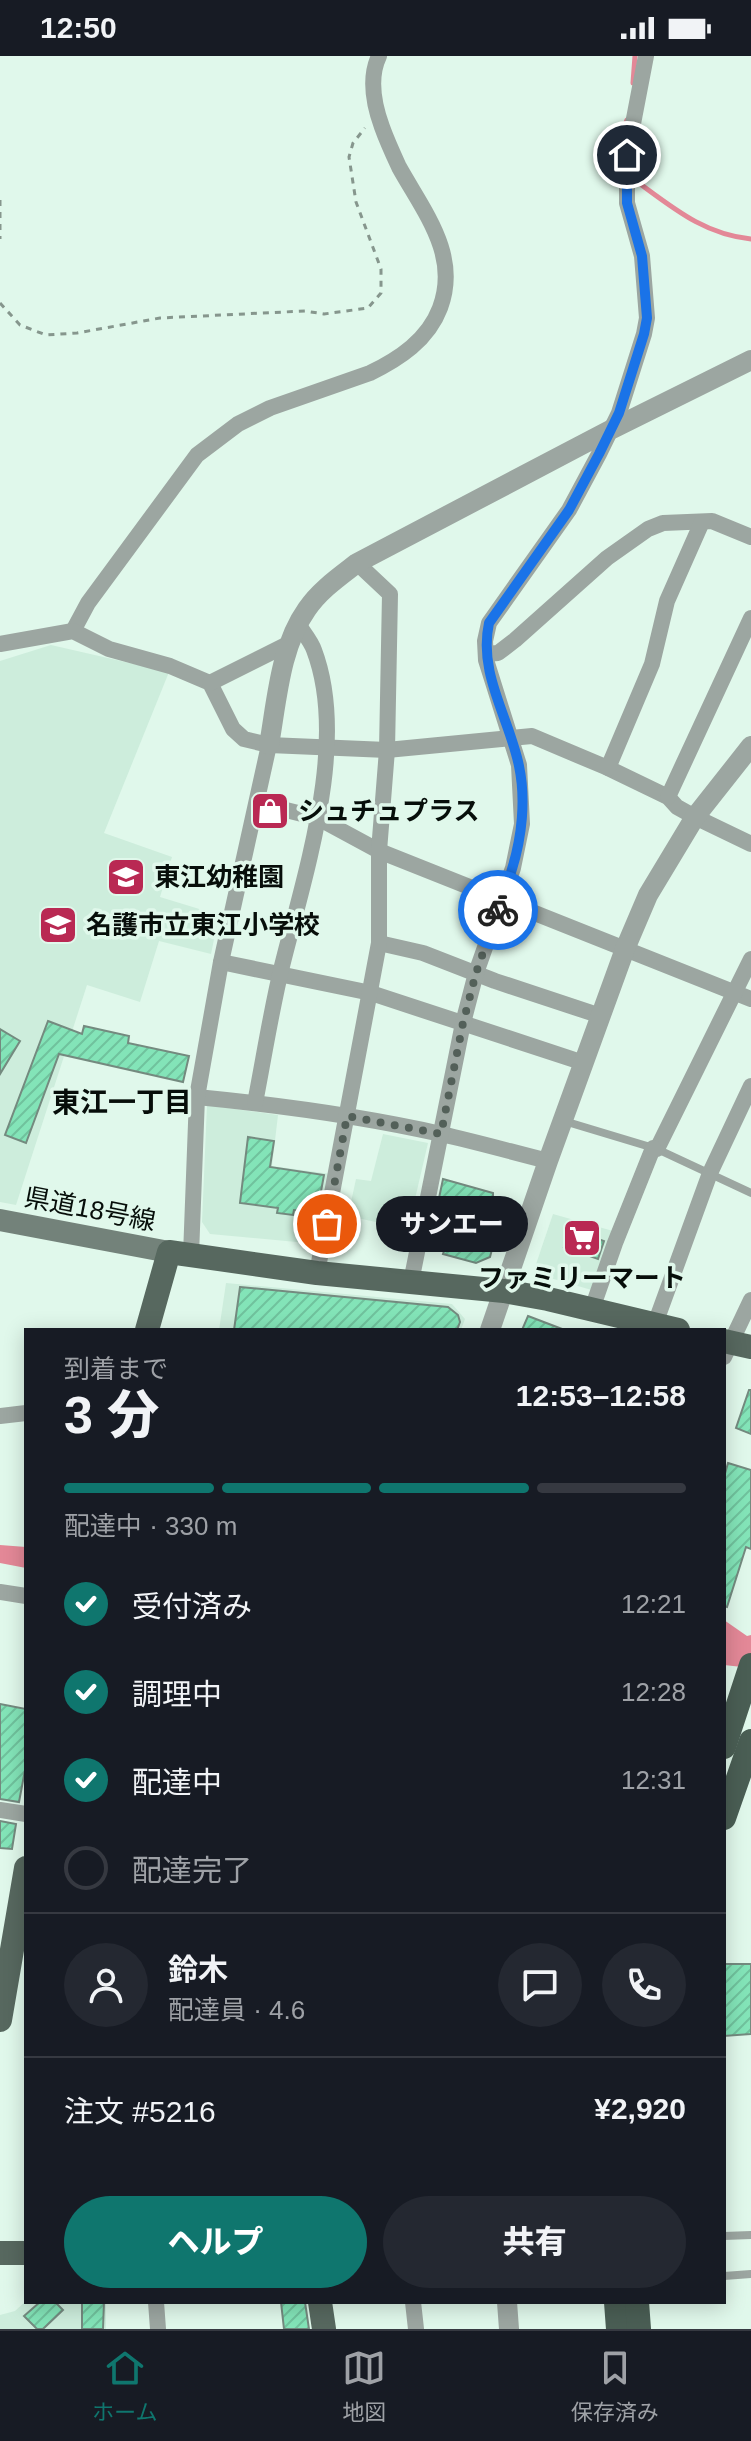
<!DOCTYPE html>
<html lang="ja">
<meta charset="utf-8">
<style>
body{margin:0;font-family:Arial,"Noto Sans JP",sans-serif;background:#242831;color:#f1f3f6;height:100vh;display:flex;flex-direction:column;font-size:30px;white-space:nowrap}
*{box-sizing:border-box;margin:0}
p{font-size:26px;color:#9ea1a6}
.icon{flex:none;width:44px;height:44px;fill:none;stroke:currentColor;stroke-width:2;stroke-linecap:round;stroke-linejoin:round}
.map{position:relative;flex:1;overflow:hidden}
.sheet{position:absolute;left:24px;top:1272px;width:702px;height:976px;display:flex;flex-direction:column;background:#171b24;border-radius:0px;box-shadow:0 4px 20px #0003}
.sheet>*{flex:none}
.pin{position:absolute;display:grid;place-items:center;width:68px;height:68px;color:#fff;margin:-34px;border:4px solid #fff;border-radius:50%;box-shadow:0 2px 8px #0007}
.courier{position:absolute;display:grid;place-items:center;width:80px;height:80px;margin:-40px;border:6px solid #1a73e8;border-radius:50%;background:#fff;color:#222;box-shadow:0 2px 10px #0007}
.bubble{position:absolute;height:56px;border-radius:28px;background:#171b24;box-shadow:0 4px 20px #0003;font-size:26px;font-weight:800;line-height:56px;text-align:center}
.headline em{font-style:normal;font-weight:800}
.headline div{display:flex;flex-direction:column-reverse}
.headline{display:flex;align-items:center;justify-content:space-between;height:136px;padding:0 40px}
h1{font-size:52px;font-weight:800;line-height:60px}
.bar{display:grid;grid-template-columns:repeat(4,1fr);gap:12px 8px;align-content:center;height:96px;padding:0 40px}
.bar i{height:10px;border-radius:6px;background:#363941}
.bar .current{background:#0f766e}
.bar p{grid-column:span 4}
.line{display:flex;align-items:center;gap:20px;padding:0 40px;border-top:2px solid #363941}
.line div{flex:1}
.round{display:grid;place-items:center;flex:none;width:84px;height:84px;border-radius:42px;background:#242831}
ol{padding:0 40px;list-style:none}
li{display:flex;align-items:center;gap:24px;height:88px}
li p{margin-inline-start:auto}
li .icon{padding:8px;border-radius:50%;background:#0f766e;color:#fff;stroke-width:4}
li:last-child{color:#9ea1a6}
li i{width:44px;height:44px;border:4px solid #363941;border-radius:50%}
.action{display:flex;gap:16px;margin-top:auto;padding:16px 40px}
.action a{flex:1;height:92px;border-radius:48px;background:#0f766e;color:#fff;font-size:32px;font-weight:800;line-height:92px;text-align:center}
.action a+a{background:#242831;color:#f1f3f6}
.status{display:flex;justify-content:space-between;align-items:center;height:56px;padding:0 40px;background:#171b24;direction:ltr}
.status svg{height:22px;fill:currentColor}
.tab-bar{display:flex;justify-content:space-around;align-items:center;height:112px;border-top:2px solid #363941;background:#171b24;font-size:22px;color:#9ea1a6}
.tab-bar a{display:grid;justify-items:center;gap:4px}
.tab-bar .current{color:#0f766e}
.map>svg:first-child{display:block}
.built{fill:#cdeddc}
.water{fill:#e38897}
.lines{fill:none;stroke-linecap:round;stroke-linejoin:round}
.stream{stroke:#e38897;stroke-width:5}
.building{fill:url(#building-hatch);stroke:#748a7f;stroke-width:2}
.path{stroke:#86968d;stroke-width:3;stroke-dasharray:6 6;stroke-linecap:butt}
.service{stroke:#9ca6a1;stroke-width:8}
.minor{stroke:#9ca6a1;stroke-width:16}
.tertiary{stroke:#9ca6a1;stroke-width:20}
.secondary{stroke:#73827a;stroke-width:22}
.primary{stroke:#57685f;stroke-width:24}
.trunk{stroke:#4a5e54;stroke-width:24}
.done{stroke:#536059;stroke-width:8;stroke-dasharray:0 14.4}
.route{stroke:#1a73e8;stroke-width:10}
.labels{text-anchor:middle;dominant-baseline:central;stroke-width:7;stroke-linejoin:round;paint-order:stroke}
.poi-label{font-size:26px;font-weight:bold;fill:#070e0a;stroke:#e0f8eb;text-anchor:start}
.street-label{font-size:26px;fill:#070e0a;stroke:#e0f8eb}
.neighbourhood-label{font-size:28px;font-weight:bold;fill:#070e0a;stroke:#e0f8eb}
</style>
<div class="status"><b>12:50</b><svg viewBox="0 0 49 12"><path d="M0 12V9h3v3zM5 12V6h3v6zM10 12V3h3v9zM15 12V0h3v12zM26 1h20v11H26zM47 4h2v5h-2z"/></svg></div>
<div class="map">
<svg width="751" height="2273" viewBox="0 0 751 2273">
<defs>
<pattern id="building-hatch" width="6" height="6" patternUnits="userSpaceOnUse" patternTransform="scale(2)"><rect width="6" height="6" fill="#83e4b8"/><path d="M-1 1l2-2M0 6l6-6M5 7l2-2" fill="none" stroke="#70c29d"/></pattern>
</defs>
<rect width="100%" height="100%" fill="#e0f8eb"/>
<g class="built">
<polygon points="51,589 169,616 104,777 172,801 160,841 219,859 211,898 159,885 140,946 87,929 16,1149 0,1146 0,605"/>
<polygon points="207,1049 278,1059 272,1110 331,1118 318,1188 210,1178 202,1166"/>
<polygon points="383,1078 428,1087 408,1173 348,1160 356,1123 371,1125"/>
<polygon points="553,1158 613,1175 595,1235 533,1217"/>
<polygon points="226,1227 452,1248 465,1263 461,1274 219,1274"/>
<polygon points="26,2245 106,2246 106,2273 0,2273 0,2259 15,2255"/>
</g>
<g class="water">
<polygon points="0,1489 26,1491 26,1512 0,1507"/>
<polygon points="724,1564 747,1580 751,1579 751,1612 724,1609"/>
</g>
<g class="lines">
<g class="stream">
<polyline points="633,27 635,0"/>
<polyline points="620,104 618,88 627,64"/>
<path d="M632,122C671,150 702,178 751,183"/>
</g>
</g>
<g class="building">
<polygon points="48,965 82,978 84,970 129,980 128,987 189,1000 183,1026 59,998 26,1087 5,1079"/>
<polygon points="0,973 20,985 0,1018"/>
<polygon points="248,1081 274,1085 270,1111 324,1119 317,1157 294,1154 293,1159 277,1157 278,1152 240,1147"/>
<polygon points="443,1123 493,1137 493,1143 504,1147 490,1201 476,1207 443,1198 444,1195 437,1193 445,1169 434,1166"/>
<polygon points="573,1166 590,1172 587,1179 604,1185 598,1203 564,1191"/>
<polygon points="240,1231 448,1251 458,1259 460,1266 457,1274 234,1274"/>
<polygon points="528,1260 562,1273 561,1274 522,1274"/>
<polygon points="749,1334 751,1334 751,1378 736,1372"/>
<polygon points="728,1407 751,1414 751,1493 746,1491 727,1551 724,1550 724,1421"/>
<polygon points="0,1648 26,1653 26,1709 19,1746 0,1743"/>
<polygon points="0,1765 16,1768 12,1793 0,1792"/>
<polygon points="724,1908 751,1908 751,1978 724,1980"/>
<polygon points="40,2246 55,2246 63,2254 43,2273 37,2273 24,2260"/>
<polygon points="82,2246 104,2246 103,2273 82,2273"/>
<polygon points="281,2246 305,2246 309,2273 284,2273"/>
</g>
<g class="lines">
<g class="path">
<polyline points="0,144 0,183"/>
<polyline points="0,247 20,269 46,279 77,277 160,262 305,255 324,258 368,252 381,237 381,213 356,146 349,101 353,87 365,72"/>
</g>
<g class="service">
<polyline points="564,1065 657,1093 751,1137"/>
<polyline points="724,2180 751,2179"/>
<polyline points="724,2220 751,2218"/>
</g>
<g class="minor">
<path d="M73,575L88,547L197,399L238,368L270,352L370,317C399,303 428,284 440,252C460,199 424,156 399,111C393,98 387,85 382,71C374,49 368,23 379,0"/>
<polyline points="0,588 73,575 109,593 170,610 210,627 233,673 244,683 269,689 387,694 532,680 608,712 668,741 677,751 695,761 751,788"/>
<polyline points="486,598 498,597 515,584 607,502 648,473 663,467 712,465 751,481"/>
<polyline points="210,627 290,587"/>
<polyline points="608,712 652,608 667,545 702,466"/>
<polyline points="668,741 751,562"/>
<polyline points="258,747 318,762 379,795 751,943"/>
<polyline points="379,887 423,897 495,925 601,960"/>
<polyline points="221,906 371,937 584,1007"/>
<path d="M197,1041C279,1049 361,1060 441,1078C477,1086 512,1096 548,1105"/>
<path d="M255,1047C264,1001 271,955 282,910C305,817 349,686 314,594C311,585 303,576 298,568"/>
<polyline points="657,1093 751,903"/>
<polyline points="191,1199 197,1041 221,906 269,689"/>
<polyline points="317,1217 379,887 379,795 387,694 390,538 357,507"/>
<polyline points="411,1226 463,967 476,917 513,812 522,768 519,709 486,604 485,585 489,567 569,454 599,398 619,357 644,278 647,262 642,200 627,147 627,99 646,0"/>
<polyline points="592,1253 615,1187 653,1092"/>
<polyline points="655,1268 710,1117 751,1030"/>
<polyline points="724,1301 751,1244"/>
<polyline points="0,1360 26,1357"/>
<polyline points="0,1536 26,1540"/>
<polyline points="0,1754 26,1758"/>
<polyline points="156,2246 158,2273"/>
<polyline points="413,2246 416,2273"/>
</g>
<g class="tertiary">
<path d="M269,689C277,644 280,591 307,553C320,534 339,521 357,507L612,373L751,304"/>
<polyline points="490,1274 548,1105 625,893 648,839 695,761 751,690"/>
<polyline points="507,2246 509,2273"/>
</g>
<polyline class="secondary" points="0,1164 169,1196"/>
<g class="primary">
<polyline points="147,1274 169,1196 317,1217 504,1235 548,1243 678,1274"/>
<polyline points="724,1285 751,1291"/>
<polyline points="0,1964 26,1812"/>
<polyline points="0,2197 26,2197"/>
<polyline points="320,2246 324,2273"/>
</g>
<g class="trunk">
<polyline points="724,1691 751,1609"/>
<polyline points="724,1762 751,1685"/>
<polyline points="616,2246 618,2273"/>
<polyline points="637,2246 639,2273"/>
</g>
</g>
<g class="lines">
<polyline class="done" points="327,1168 347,1060 441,1078 463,967 476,917 498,854"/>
<path class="route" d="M498,854C502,840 508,827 512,813C522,781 526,743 519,710C509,661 478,618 489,567L569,454L599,398L619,357L644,278L647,262L642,200L627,147V99"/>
</g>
<defs>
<symbol id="shop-square" viewBox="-11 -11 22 22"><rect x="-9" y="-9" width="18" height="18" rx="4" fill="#b92953" stroke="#e0f8eb"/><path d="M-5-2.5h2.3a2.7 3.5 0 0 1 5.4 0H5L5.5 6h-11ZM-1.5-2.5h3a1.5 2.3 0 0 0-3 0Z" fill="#fff"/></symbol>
<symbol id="school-square" viewBox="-11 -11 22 22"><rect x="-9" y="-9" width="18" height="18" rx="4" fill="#b92953" stroke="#e0f8eb"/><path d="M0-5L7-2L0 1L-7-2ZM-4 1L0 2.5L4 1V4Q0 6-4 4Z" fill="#fff"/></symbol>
<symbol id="supermarket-square" viewBox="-11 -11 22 22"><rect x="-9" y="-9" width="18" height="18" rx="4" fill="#b92953" stroke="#e0f8eb"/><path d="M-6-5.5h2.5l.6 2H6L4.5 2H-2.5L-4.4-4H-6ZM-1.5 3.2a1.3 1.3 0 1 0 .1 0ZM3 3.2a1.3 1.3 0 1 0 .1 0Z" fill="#fff"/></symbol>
</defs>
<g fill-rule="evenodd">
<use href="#shop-square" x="248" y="733" width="44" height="44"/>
<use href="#school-square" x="104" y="799" width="44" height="44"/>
<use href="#school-square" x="36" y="847" width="44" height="44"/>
<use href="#supermarket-square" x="560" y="1160" width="44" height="44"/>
</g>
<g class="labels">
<g class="poi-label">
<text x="298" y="755">シュチュプラス</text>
<text x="154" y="821">東江幼稚園</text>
<text x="86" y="869">名護市立東江小学校</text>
<text x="582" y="1222" text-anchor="middle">ファミリーマート</text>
</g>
<g class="street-label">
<text transform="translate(90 1153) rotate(11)">県道18号線</text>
</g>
<g class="neighbourhood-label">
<text x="122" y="1046">東江一丁目</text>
</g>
</g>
</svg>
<div class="pin" style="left:327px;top:1168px;background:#ea580c"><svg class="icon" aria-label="bag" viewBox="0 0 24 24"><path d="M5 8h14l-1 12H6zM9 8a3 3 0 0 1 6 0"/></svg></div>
<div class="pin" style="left:627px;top:99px;background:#1f2937"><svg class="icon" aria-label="home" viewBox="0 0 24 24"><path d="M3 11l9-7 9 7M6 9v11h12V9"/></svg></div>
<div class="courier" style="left:498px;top:854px"><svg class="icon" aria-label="bike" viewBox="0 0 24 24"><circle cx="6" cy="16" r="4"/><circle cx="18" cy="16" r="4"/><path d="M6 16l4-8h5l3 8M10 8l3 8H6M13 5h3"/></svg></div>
<div class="bubble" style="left:376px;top:1140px;width:152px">サンエー</div>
<section class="sheet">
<div class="headline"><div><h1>3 分</h1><p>到着まで</p></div><em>12:53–12:58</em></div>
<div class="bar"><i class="current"></i><i class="current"></i><i class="current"></i><i></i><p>配達中 · 330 m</p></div>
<ol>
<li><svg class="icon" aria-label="check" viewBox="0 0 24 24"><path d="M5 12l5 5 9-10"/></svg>受付済み<p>12:21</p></li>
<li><svg class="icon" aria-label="check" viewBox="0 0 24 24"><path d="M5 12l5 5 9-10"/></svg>調理中<p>12:28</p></li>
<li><svg class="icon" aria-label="check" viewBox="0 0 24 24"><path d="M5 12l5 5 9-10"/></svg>配達中<p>12:31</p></li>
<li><i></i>配達完了</li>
</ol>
<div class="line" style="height:144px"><a class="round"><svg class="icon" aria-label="person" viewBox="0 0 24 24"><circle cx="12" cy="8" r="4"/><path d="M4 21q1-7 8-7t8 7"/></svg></a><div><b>鈴木</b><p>配達員 · 4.6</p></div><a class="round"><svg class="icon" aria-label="chat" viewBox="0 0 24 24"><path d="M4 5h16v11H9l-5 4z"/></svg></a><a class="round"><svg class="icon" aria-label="phone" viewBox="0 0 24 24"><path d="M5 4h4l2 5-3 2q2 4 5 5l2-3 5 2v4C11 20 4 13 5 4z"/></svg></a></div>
<div class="line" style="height:104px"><div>注文 #5216</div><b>¥2,920</b></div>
<div class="action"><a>ヘルプ</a><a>共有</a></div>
</section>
</div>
<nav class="tab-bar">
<a class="current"><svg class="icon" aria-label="home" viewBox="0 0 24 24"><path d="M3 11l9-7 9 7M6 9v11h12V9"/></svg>ホーム</a>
<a><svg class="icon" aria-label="map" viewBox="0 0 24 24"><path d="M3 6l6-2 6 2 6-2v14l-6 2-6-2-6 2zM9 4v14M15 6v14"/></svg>地図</a>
<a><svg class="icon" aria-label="saved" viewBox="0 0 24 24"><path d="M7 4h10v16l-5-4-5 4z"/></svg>保存済み</a>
</nav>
